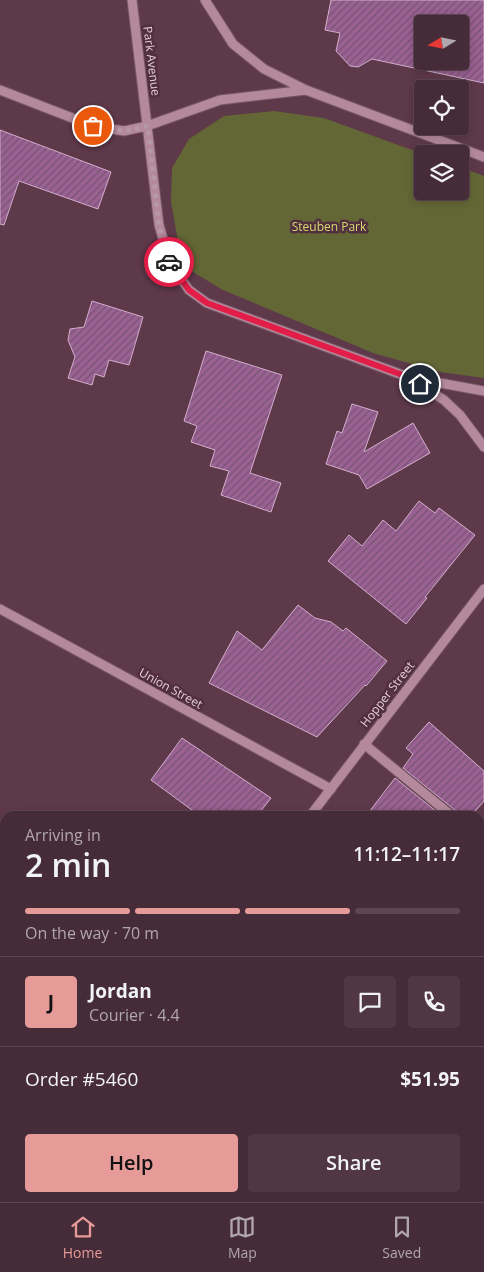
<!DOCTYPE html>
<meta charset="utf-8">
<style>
body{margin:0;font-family:"Open Sans",sans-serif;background:#503743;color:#f1f3f6;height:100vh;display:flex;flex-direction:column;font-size:19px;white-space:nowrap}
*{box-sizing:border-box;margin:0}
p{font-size:16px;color:#b0a7ae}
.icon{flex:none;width:28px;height:28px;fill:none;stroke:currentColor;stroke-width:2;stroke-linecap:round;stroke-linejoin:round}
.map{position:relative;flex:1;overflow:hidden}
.drawer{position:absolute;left:0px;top:811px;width:485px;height:391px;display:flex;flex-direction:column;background:#462b38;border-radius:15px 15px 0 0;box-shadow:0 2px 8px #0003,0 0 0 1px #5e4753}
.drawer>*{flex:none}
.needle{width:32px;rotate:260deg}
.controls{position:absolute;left:414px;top:15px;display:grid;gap:10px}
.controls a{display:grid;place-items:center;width:55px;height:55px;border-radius:5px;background:#462b38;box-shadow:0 2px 8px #0003,0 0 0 1px #5e4753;font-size:25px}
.pin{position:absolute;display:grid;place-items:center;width:42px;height:42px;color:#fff;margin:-21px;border:2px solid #fff;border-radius:50%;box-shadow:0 1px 5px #0007}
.courier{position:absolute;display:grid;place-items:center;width:50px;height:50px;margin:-25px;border:4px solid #e11d48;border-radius:50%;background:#fff;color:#222;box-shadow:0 1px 6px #0007}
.head em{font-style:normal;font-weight:600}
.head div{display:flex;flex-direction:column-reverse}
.head{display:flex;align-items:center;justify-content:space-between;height:85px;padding:0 25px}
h1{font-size:32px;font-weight:600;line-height:38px}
.bar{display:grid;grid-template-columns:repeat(4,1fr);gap:8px 5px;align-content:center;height:60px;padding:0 25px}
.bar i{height:6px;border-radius:4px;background:#5e4753}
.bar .on{background:#e69b98}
.bar p{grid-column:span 4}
.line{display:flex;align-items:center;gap:12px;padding:0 25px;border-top:1px solid #5e4753}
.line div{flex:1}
.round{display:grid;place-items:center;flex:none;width:52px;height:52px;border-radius:5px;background:#503743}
.cta{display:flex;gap:10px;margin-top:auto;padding:10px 25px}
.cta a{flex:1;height:58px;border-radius:5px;background:#e69b98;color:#111;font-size:20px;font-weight:600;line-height:58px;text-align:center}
.cta a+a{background:#503743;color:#f1f3f6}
.dock{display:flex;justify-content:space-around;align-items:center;height:70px;border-top:1px solid #5e4753;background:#462b38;font-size:14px;color:#b0a7ae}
.dock a{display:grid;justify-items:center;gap:2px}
.dock .on{color:#e69b98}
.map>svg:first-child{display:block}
.park{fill:#636635}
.building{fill:url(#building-hatch);stroke:#d2afcd;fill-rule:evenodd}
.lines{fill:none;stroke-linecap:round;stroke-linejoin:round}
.minor-casing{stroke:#755765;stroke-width:11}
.minor{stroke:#b4899b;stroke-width:9}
.done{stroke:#b599a6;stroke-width:5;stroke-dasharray:0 9}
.route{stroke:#e11d48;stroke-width:6}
.labels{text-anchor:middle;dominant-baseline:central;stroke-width:5;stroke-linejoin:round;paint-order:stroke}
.street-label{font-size:12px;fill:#e4cdd7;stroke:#522f3f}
.park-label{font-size:12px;fill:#d5da6f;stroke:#522f3f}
</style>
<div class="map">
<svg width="484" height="1202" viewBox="0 0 484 1202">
<defs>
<pattern id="building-hatch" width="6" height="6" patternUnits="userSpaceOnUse" patternTransform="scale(1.25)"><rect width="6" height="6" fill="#9a6193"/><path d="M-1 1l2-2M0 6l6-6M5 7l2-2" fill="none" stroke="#785372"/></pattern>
</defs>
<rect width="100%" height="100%" fill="#5e394a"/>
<polygon class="park" points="274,111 324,118 423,154 422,191 460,191 460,167 484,176 484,378 440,372 373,353 223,290 193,272 179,247 171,202 172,168 189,139 224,116"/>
<g class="building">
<path d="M331,0H484V83L372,59L358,67L350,66L336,51L340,33L325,30ZM422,24H460V61H422Z"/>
<polygon points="0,130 111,172 98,209 19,181 4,225 0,224"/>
<polygon points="92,301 143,317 129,365 109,360 104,377 95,374 92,385 68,378 75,357 68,340 70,329 84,327"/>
<polygon points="206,351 282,375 250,473 281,483 271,512 221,495 229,471 210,466 215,450 191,442 197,426 184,421"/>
<polygon points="352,404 378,412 364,452 413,423 430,453 367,489 359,475 326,464 337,431 342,433"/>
<polygon points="419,501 435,513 439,508 475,535 425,597 427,598 406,624 328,561 349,535 362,546 383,520 396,531"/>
<polygon points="298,605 315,618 331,622 343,631 346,628 387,661 366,686 365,685 317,737 209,683 237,631 262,650"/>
<polygon points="429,722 484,771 484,801 471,816 458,816 456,811 403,768 413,754 406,748"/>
<polygon points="182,738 271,798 257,816 200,816 151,780"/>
<polygon points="395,778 442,816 366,816"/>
</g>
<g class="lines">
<defs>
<g id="minor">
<polyline points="132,0 159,225 170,263 189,290 207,303 408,377 444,400 460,415 484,447"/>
<polyline points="205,0 233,44 264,69 306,90 484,157"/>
<polyline points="0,90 93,126 124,131 147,126 220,100 306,90"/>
<polyline points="413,378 484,391"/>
<polyline points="0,609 331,789"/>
<polyline points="364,744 452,816"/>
<polyline points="310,816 484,589"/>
<polyline points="480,839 484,842"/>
<polyline points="480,857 484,851"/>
<polyline points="480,939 484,942"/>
<polyline points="480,1147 484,1142"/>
<polyline points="232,1198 237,1202"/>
<polyline points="12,1202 15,1198"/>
<polyline points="436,1202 439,1198"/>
</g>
</defs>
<use href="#minor" class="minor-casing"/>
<use href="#minor" class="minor"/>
</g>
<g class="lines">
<polyline class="done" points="93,126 124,131 148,126 159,226 169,262"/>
<polyline class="route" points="169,262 189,290 207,303 408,377 420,384"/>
</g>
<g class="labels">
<g class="street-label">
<text transform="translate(152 61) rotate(83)">Park Avenue</text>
<text transform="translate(171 688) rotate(29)">Union Street</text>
<text transform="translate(387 694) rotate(-52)">Hopper Street</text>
</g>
<g class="park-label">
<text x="329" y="226">Steuben Park</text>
</g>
</g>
</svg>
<div class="controls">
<a><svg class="needle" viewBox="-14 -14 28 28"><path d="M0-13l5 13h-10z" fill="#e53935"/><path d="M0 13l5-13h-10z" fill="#b0a7ae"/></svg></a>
<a><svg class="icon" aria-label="locate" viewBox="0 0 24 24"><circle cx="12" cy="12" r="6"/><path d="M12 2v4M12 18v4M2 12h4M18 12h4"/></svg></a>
<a><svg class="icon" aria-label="layers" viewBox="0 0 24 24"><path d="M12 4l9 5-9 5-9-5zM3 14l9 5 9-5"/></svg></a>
</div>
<div class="pin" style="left:93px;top:126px;background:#ea580c"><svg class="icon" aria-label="bag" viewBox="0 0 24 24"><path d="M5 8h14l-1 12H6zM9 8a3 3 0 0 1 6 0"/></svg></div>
<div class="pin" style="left:420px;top:384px;background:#1f2937"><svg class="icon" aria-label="home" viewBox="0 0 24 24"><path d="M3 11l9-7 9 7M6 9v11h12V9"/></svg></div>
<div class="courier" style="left:169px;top:262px"><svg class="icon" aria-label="car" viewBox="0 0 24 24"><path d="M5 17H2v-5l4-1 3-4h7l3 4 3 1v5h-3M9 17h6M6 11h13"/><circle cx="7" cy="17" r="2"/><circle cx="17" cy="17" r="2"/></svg></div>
<section class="drawer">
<div class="head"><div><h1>2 min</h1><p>Arriving in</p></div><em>11:12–11:17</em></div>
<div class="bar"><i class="on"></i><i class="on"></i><i class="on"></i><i></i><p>On the way · 70 m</p></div>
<div class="line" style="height:90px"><b class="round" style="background:#e69b98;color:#111">J</b><div><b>Jordan</b><p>Courier · 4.4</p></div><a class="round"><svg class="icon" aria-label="chat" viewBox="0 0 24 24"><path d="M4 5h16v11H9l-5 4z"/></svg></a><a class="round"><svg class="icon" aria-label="phone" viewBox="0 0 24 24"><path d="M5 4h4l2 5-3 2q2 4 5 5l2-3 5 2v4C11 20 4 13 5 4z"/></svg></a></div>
<div class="line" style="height:65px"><div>Order #5460</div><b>$51.95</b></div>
<div class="cta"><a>Help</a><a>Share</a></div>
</section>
</div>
<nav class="dock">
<a class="on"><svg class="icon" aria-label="home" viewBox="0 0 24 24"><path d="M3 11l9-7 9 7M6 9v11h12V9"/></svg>Home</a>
<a><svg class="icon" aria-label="map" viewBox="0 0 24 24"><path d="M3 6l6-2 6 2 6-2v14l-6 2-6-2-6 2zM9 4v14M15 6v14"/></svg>Map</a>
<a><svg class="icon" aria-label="saved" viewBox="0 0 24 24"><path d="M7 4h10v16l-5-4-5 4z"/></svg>Saved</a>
</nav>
